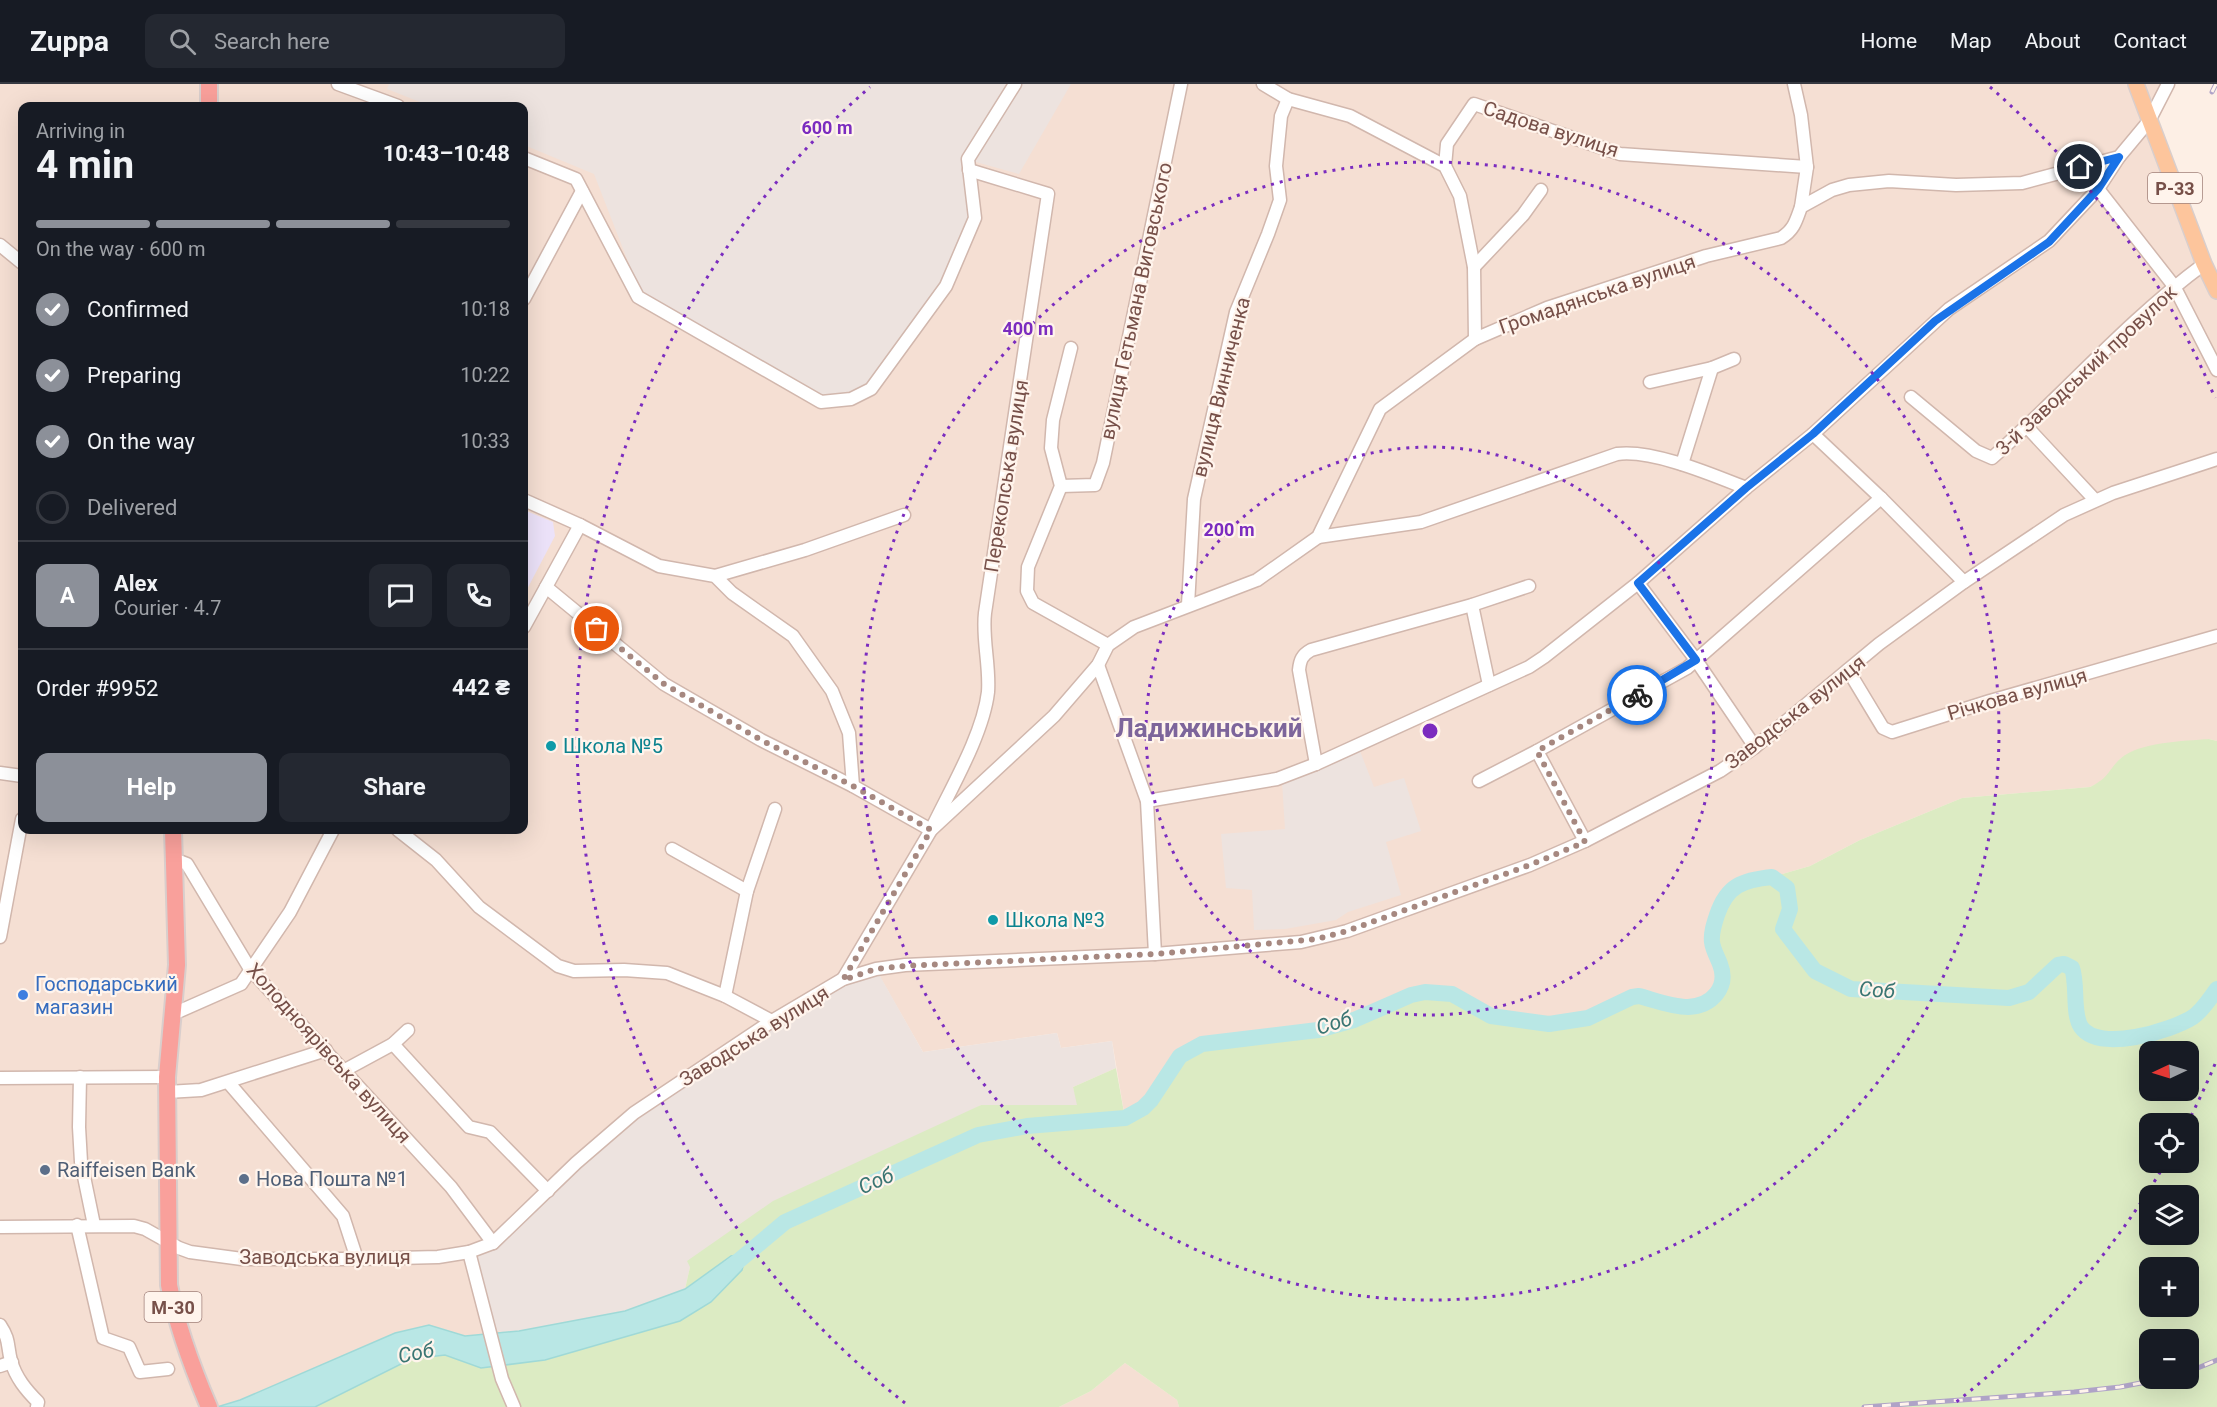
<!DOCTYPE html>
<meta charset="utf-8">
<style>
body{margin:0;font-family:Roboto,sans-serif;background:#242831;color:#f1f3f6;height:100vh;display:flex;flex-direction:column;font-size:22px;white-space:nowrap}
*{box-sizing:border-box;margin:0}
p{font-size:20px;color:#9ea1a6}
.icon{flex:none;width:33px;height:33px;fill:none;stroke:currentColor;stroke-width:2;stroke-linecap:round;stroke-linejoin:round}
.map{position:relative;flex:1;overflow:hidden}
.side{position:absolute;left:18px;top:18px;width:510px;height:732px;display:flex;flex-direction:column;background:#171b24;border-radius:12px;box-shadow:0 6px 24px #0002}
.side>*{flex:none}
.needle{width:39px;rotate:266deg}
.buttons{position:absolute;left:2139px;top:957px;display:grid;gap:12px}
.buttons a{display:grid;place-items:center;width:60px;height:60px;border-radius:12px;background:#171b24;box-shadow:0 6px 24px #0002;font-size:30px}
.pin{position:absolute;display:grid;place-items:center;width:51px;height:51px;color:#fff;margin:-26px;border:3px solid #fff;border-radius:50%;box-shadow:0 2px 6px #0007}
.courier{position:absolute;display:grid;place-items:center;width:60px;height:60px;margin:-30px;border:4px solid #1a73e8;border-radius:50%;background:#fff;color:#222;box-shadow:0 2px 8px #0007}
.head em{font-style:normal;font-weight:700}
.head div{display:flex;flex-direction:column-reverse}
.head{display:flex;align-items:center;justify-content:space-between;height:102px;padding:0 18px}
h1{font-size:39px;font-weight:700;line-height:45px}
.bar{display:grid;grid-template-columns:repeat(4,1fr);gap:9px 6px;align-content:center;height:72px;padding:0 18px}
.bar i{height:8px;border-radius:4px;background:#363941}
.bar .on{background:#8c9099}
.bar p{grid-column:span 4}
.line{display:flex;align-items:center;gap:15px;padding:0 18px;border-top:2px solid #363941}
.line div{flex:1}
.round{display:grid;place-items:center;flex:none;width:63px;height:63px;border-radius:12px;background:#242831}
ol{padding:0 18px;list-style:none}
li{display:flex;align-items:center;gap:18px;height:66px}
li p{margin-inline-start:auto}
li .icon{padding:6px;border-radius:50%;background:#8c9099;color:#fff;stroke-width:4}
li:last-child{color:#9ea1a6}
li i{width:33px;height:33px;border:3px solid #363941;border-radius:50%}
.cta{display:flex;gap:12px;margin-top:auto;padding:12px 18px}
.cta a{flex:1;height:69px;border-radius:12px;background:#8c9099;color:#fff;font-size:24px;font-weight:700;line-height:69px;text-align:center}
.cta a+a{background:#242831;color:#f1f3f6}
header{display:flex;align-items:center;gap:36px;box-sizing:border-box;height:84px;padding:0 30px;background:#171b24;border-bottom:2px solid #363941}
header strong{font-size:28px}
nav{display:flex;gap:33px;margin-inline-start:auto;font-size:21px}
.search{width:420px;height:54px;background:#242831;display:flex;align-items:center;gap:15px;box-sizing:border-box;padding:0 21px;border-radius:12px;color:#9ea1a6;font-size:22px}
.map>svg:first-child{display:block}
.residential{fill:#f5dfd3;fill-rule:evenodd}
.industrial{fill:#ede3df}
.education{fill:#ece2f9}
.green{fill:#dcebc3;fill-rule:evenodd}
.water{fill:#b9e7e5;stroke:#9fd9d7;stroke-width:1.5}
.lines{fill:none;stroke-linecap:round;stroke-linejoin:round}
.river{stroke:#b9e7e5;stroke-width:16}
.minor-casing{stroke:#d1b7ad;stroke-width:15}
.major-casing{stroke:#d9cecc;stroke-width:18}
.highway-casing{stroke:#d9cecc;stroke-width:20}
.minor{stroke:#fff;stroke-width:12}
.major{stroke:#fdc59c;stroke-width:15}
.highway{stroke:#f9a09b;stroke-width:16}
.rail-casing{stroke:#afa3c7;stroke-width:5}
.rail{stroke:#fff4ec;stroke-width:3;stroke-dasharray:9;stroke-linecap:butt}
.done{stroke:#a68880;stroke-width:6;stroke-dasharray:0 10.8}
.route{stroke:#1a73e8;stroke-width:8}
.ring{fill:none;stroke:#7b2cbf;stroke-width:3;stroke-dasharray:3 6}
.culture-dot{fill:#0f9aa8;stroke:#fff4ec;stroke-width:2}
.shop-dot{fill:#3f7fe0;stroke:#fff4ec;stroke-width:2}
.service-dot{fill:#5c6f8a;stroke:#fff4ec;stroke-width:2}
.labels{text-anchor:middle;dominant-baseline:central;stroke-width:4.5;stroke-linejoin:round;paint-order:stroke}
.shield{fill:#fff4ec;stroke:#a0817a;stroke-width:1.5}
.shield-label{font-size:18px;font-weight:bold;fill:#775049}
.street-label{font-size:20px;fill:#775049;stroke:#fff4ec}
.culture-label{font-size:20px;fill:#0d838f;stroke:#fff4ec;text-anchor:start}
.shop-label{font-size:20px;fill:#366cbe;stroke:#fff4ec;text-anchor:start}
.service-label{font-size:20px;fill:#4e5e75;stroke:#fff4ec;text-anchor:start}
.water-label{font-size:21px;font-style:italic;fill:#3a7573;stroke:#fff4ec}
.district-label{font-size:26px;font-weight:bold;fill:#7d659b;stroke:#fff4ec}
.centre{fill:#7b2cbf;stroke:#fff4ec;stroke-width:3}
.ring-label{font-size:18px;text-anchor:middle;font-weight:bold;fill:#7b2cbf;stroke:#fff4ec;stroke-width:4.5;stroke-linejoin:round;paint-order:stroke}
</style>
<header>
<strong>Zuppa</strong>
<div class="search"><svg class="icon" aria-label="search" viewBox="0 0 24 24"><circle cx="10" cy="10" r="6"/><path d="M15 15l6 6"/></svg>Search here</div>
<nav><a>Home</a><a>Map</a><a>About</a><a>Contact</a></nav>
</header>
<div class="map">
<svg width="2217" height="1323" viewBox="0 0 2217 1323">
<rect width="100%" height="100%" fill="#fdefe5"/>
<g class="residential">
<path d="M0,0H2168L2149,37L2217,215V657L2209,655L2121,674L2103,697L2090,703L1962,714L1860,756L1810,782L1772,793L1753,795L1715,870L1721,880L1722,892L1721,905L1713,914L1697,922H1682L1639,912L1632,913L1588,934L1549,940L1491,932L1452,910L1425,908L1411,911L1354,936L1335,942L1175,977L1151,1016L1143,1024L1125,1034L1112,957L1061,964L1057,949L923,968L876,886L488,1244L502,1248L465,1252L429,1241L395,1249L240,1316L217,1323H0ZM22,22H524V746H22Z"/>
<polygon points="1125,1279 1177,1316 1179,1323 1059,1323 1091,1307"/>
</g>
<g class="industrial">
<polygon points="389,0 1071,0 1019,90 965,75 973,134 943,201 869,302 850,313 822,315 641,211 594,90 524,61 524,22 430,22 387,5"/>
<polygon points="1360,667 1374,703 1404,694 1421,747 1386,758 1401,811 1348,828 1336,836 1285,845 1254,846 1252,806 1226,804 1221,750 1285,745 1282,698"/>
<polygon points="876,885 923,968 1057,949 1061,964 1112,957 1116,984 1073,1003 1078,1021 981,1021 690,1183 685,1205 625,1227 519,1247 502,1248 488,1244 469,1168 493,1159 609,1049 772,937"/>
</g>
<polygon class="education" points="524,426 553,438 555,452 524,511"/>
<path class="green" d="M2209,655L2217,657V1323H1179L1177,1316L1125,1279L1091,1307L1059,1323H315L411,1275L445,1271L481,1284L545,1276L680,1237L746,1171L731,1172L685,1205L690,1183L687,1177L773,1117L981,1021H1077L1073,1003L1116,984L1125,1034L1143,1024L1151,1016L1180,972L1202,960L1318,946L1354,936L1411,911L1425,908L1452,910L1491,932L1549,940L1588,934L1632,913L1639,912L1689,923L1704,919L1717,910L1721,905L1722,892L1712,857L1713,844L1721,820L1726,811L1735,802L1753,795L1772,793L1810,782L1860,756L1962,714L2090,703C2109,694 2108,686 2121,674C2140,658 2184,657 2209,655ZM2150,968H2188V1006H2150ZM2150,1040H2188V1078H2150ZM2150,1112H2188V1150H2150ZM2150,1184H2188V1222H2150ZM2150,1256H2188V1294H2150Z"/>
<polygon class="water" points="746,1170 742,1186 711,1218 680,1237 545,1276 481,1284 445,1271 411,1275 315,1323 217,1323 240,1316 395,1249 429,1241 465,1252 519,1247 625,1227 685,1205 731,1172"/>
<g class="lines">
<path class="river" d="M730,1184L785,1138L978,1051L1027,1042L1125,1034L1143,1024L1151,1016L1180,972L1202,960L1318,946L1354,936L1411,911L1425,908L1452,910L1491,932L1549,940L1588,934L1632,913L1639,912C1654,916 1672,923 1688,923C1712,922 1729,903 1720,880C1717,872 1713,866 1712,858C1711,849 1714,840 1717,831C1727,801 1743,796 1772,793L1787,804L1790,825L1783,845L1815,887L1851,905L2009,914L2029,908L2058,881L2064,880L2072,884C2078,901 2072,929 2081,943C2099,969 2171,947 2193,933C2203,926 2210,914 2217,905"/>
<defs>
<g id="minor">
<polyline points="338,0 398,22"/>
<polyline points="1263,0 1288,15 1350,32 1445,82 1460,112 1474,183 1475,255"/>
<polyline points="1794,0 1801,31 1807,83 1801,123"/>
<polyline points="524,74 576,95 638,213 821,318 851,315 871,305 946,202 975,134 968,75 1015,0"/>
<polyline points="1445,82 1447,60 1474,20 1620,70 1807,83"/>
<polyline points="2098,105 2174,202 2217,286"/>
<polyline points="0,161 22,179"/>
<polyline points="1474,183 1523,131 1541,106"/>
<polyline points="524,215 582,107"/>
<polyline points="1071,264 1053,336 1051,364 1061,402 1028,483 1027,507 1033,519 1108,561"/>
<polyline points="1650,298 1712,284 1734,275"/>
<path d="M1911,313L1976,367L1992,374C2063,311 2128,236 2204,180"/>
<polyline points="2027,343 2095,416"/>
<polyline points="1813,350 1881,414 1964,498"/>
<polyline points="1682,380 1712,284"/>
<polyline points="1061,402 1095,401 1103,379 1181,0"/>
<path d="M524,416L580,441L546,503L664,600L761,656L853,702L931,746C950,706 983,651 988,608C990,581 982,555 985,529L1048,110L969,86"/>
<polyline points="580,441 659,482 715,492 732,509 793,552 832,607 849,649 853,702"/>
<path d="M1318,453L1421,438L1617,370C1652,365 1713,391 1746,404"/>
<polyline points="715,492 805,466 904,431"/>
<polyline points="1638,499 1696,576 1755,663"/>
<polyline points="1188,521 1194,415 1236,228 1268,150 1280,116 1276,82 1281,32 1288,15"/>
<polyline points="1472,521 1489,601"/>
<polyline points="524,543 546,503"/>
<polyline points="1098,581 1147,717 1155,870"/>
<polyline points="1848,586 1883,644 1892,648 1990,617 2217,552"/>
<polyline points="1537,667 1585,757"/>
<path d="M1316,680L1299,586C1300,576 1302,571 1311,566L1472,521L1529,502"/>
<polyline points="0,689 22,692"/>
<polyline points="1479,697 1537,667 1687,584 1881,414"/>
<polyline points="1147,717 1277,695 1316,680 1529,583 1544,573 1638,499 1746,404 1813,350 1949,225 2049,157 2098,105 2119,73"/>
<polyline points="398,746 436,776 479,823 558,882 574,887 624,886 667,889 725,912 772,937"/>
<polyline points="672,765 747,807"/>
<polyline points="174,775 187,780 250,885 451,1103 493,1159"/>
<polyline points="0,853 22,735"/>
<path d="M843,895L931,746L1054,632L1098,581L1108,561L1134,543L1257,496L1318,453L1380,325L1475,255L1547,224L1706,172L1781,154C1794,146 1796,137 1801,123L1832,106L1849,101L1889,97L1956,101L2022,99L2119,73L2149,37L2168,0"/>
<polyline points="725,912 747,807 775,725"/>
<polyline points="173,930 241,900 290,828 333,746"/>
<polyline points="393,960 469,1043 490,1048 548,1107"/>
<polyline points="345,986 393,960 408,946"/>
<polyline points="80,993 79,1043 81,1078 94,1141"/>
<polyline points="0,994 167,993"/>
<polyline points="228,998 343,1132 357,1175"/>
<polyline points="167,1008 201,1006 326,966"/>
<polyline points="77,1141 103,1254 129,1263 140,1288 168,1285"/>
<polyline points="0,1143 134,1142 145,1145 179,1164 190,1168 242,1175 357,1175 438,1173 469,1168 493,1159 576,1079 634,1029 772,937 843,895 876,885 905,881 1155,870 1301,858 1347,847 1530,781 1585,757 1720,687 1755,663 1879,560 1964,498 2064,431 2113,409 2217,375"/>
<polyline points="469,1168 502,1295 514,1323"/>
<path d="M0,1241C10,1256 7,1261 11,1277C16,1294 26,1306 38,1318L37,1323"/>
<polyline points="0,1282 12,1278"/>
</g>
<polyline id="major" points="2136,0 2204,180 2217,207"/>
<g id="highway">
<polyline points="209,0 209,22"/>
<path d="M173,746L177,881L167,993L169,1201C177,1243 192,1283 209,1323"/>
</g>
</defs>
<use href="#minor" class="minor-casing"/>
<use href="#major" class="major-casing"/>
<use href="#highway" class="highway-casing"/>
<use href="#minor" class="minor"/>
<use href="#major" class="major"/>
<use href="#highway" class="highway"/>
<defs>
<g id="rail">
<polyline points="2212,8 2216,0"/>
<polyline points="2188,1288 2217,1276"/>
<polyline points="1864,1323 2074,1308 2120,1303 2167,1294"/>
</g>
</defs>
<use href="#rail" class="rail-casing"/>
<use href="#rail" class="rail"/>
</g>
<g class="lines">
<polyline class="done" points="597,545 664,600 761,656 853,702 931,746 843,896 876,885 904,882 1155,870 1317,855 1347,847 1530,781 1585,758 1537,667 1637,611"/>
<polyline class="route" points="1637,611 1696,576 1638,499 1746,404 1813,350 1935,237 2049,158 2098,105 2119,73 2080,83"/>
</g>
<g class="ring">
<circle cx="1430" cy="647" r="284"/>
<circle cx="1430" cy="647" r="569"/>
<path d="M2215 980A853 853 0 0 1 2190 1034M2165 1080A853 853 0 0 1 1955 1319M905 1319A853 853 0 0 1 870 3M1990 3A853 853 0 0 1 2215 314"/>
</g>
<g class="culture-dot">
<circle cx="551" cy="662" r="6"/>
<circle cx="993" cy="836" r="6"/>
</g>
<circle class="shop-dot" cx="23" cy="911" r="6"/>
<g class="service-dot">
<circle cx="45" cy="1086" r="6"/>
<circle cx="244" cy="1095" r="6"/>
</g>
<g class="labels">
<g class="shield">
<rect x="2148" y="89" width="54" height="30" rx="4.5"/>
<rect x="144.5" y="1208" width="57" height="30" rx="4.5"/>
</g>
<g class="shield-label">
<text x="2175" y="104">Р-33</text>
<text x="173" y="1223">М-30</text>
</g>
<g class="street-label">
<text transform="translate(1551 45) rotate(18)">Садова вулиця</text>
<text transform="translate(1597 210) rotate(-19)">Громадянська вулиця</text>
<text transform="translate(1136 217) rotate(-78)">вулиця Гетьмана Виговського</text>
<text transform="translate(2086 286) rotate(-43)">3-й Заводський провулок</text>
<text transform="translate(1221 303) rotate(-76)">вулиця Винниченка</text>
<text transform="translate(1006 392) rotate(-81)">Перекопська вулиця</text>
<text transform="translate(2017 610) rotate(-16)">Річкова вулиця</text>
<text transform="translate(1795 628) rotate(-38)">Заводська вулиця</text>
<text transform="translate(754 952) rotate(-32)">Заводська вулиця</text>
<text transform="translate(329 969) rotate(48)">Холодноярівська вулиця</text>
<text x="325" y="1173">Заводська вулиця</text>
</g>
<g class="culture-label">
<text x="563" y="662">Школа №5</text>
<text x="1005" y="836">Школа №3</text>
</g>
<g class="shop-label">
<text x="35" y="900">Господарський<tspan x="35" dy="23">магазин</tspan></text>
</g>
<g class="service-label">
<text x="57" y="1086">Raiffeisen Bank</text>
<text x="256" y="1095">Нова Пошта №1</text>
</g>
<g class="water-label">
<text transform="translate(1877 906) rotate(4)">Соб</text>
<text transform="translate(1334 939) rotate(-17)">Соб</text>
<text transform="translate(876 1097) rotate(-24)">Соб</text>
<text transform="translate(416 1269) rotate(-11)">Соб</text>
</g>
<g class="district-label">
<text x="1209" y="644">Ладижинський</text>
</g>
</g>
<circle cx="1430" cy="647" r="9" class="centre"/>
<g class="ring-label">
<text x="827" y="50">600 m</text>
<text x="1028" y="251">400 m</text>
<text x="1229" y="452">200 m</text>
</g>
</svg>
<div class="buttons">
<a><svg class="needle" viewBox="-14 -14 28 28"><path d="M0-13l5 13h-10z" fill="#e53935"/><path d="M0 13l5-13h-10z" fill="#9ea1a6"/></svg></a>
<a><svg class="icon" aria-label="locate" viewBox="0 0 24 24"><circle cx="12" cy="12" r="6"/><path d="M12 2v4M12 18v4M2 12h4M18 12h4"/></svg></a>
<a><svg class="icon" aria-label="layers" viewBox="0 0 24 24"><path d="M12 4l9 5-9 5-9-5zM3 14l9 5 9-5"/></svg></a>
<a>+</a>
<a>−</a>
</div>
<div class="pin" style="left:597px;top:545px;background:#ea580c"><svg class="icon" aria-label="bag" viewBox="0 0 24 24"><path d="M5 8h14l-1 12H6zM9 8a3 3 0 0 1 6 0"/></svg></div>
<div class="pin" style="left:2080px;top:83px;background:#1f2937"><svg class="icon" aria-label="home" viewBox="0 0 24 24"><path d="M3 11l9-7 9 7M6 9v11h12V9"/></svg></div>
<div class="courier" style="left:1637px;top:611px"><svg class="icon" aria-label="bike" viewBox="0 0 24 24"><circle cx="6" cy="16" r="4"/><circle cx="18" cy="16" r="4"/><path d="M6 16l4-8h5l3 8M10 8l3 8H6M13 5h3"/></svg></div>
<section class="side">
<div class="head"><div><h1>4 min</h1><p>Arriving in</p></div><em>10:43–10:48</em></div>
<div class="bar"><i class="on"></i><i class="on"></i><i class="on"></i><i></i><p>On the way · 600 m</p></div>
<ol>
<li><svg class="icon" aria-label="check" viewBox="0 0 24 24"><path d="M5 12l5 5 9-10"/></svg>Confirmed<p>10:18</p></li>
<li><svg class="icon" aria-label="check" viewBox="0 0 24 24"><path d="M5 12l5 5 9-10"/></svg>Preparing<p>10:22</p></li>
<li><svg class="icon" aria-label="check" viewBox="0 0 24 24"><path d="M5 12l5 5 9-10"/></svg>On the way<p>10:33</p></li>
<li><i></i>Delivered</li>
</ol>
<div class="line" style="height:108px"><b class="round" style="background:#8c9099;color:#fff">A</b><div><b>Alex</b><p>Courier · 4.7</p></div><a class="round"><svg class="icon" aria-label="chat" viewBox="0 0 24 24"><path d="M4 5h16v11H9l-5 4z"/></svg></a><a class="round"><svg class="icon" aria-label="phone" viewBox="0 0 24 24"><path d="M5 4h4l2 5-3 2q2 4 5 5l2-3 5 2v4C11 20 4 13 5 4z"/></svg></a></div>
<div class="line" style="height:78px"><div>Order #9952</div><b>442 ₴</b></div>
<div class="cta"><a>Help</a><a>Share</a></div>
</section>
</div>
